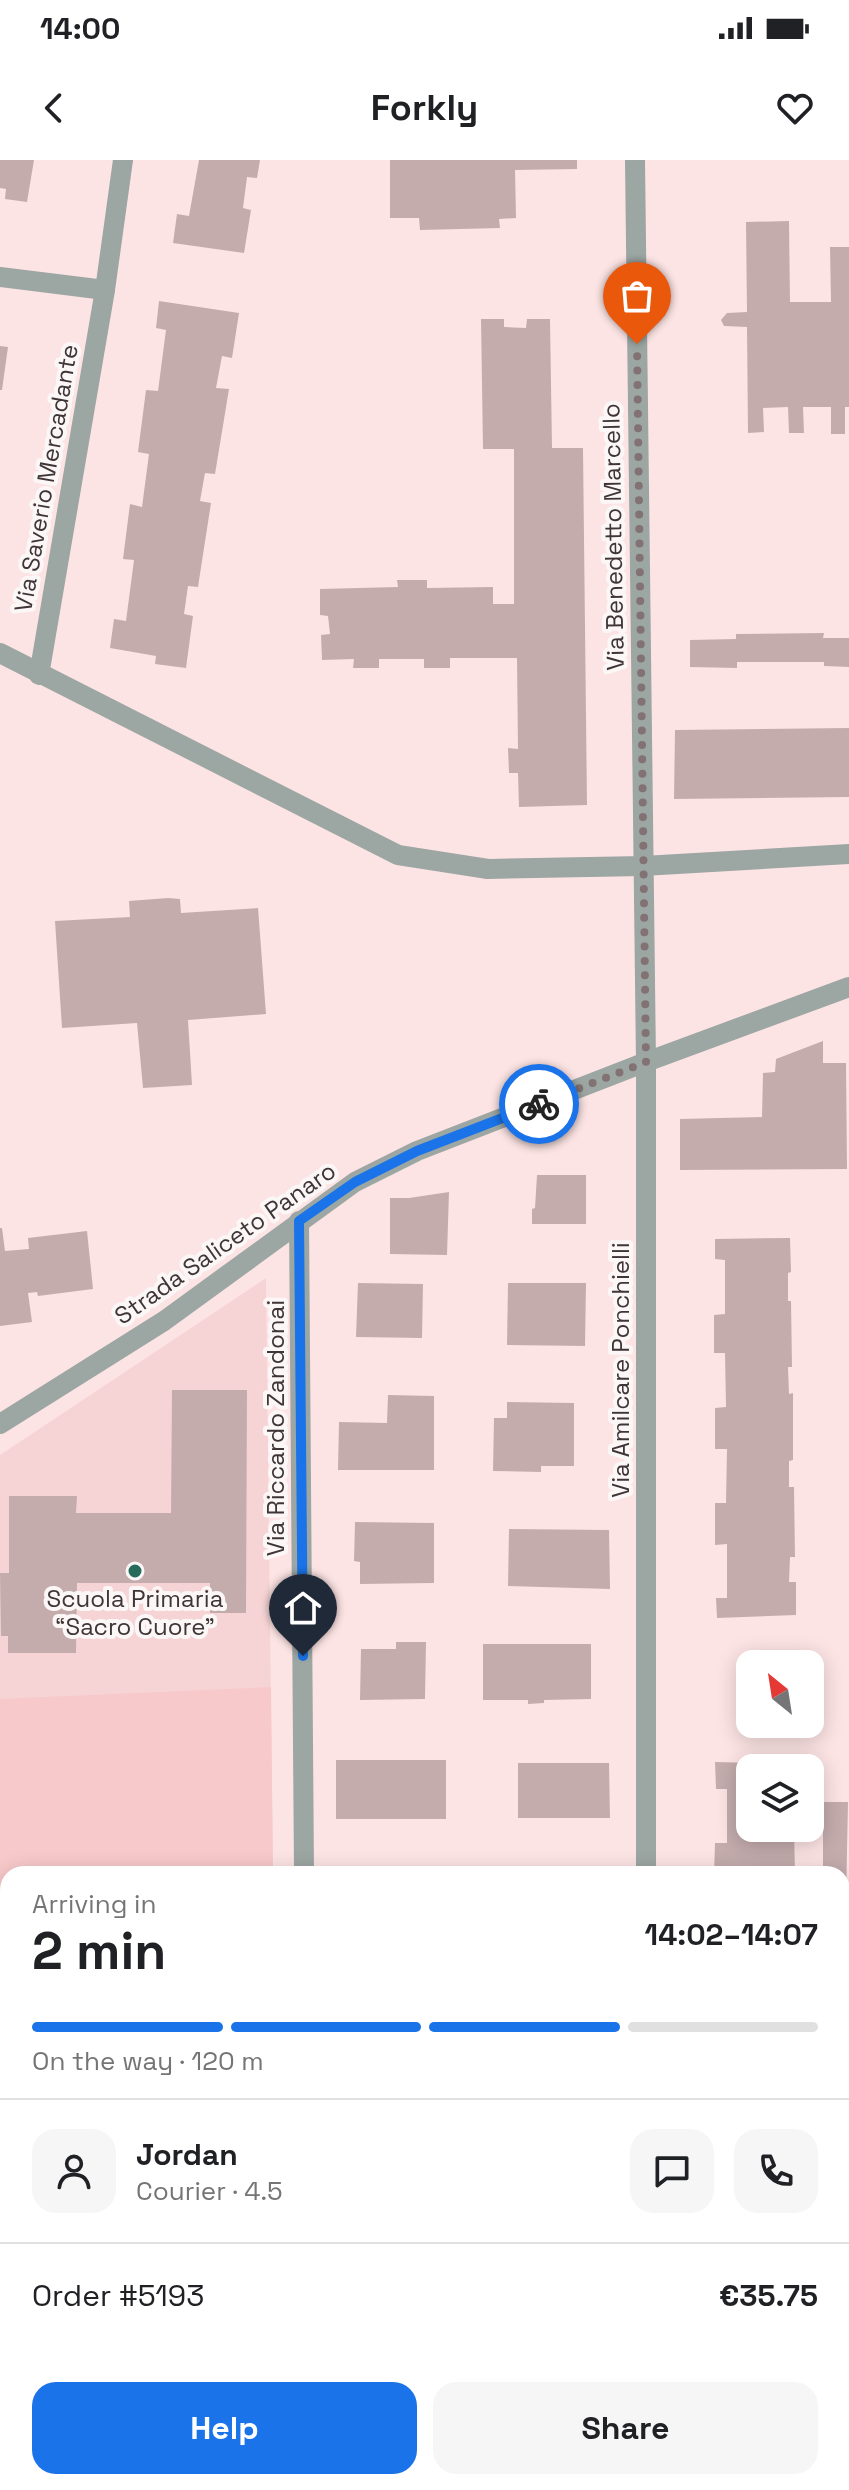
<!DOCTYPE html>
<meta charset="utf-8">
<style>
body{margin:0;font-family:"Space Grotesk",sans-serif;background:#f6f6f6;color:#202124;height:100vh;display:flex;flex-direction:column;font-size:30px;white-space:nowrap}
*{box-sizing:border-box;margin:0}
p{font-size:26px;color:#757577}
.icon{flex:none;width:44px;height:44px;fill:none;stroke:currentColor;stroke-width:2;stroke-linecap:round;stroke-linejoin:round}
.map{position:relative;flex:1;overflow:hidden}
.drawer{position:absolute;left:0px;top:1706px;width:850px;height:624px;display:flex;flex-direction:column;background:#fff;border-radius:24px 24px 0 0;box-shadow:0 4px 20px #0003}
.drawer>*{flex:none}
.needle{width:52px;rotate:330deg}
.buttons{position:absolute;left:736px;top:1490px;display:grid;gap:16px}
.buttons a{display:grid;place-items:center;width:88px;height:88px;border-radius:16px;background:#fff;box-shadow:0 4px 20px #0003;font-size:40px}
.pin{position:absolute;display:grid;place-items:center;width:68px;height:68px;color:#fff;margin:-82px -34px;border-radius:50% 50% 50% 0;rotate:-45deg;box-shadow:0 0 8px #0007}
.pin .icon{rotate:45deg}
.courier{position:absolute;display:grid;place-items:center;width:80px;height:80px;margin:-40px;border:6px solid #1a73e8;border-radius:50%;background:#fff;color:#222;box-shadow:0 2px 10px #0007}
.headline em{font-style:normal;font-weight:600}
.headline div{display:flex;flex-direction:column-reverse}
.headline{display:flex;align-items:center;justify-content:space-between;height:136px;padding:0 32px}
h1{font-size:52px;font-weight:600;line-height:60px}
.bar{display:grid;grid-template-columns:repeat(4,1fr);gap:12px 8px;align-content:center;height:96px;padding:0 32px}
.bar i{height:10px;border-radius:6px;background:#e0e0e0}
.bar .on{background:#1a73e8}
.bar p{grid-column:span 4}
.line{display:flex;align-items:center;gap:20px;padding:0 32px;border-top:2px solid #e0e0e0}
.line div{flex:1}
.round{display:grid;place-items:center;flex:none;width:84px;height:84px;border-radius:24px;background:#f6f6f6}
.primary-button{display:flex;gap:16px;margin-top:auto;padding:16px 32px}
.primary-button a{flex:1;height:92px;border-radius:24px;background:#1a73e8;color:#fff;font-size:32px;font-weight:600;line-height:92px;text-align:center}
.primary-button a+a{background:#f6f6f6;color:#202124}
.status{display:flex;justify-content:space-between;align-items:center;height:56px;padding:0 40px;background:#fff;direction:ltr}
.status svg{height:22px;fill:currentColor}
header{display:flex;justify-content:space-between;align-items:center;height:104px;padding:0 32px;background:#fff;font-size:36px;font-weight:600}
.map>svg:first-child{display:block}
.built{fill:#f6d4d5}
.green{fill:#f8c9ca}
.building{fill:#c4acad}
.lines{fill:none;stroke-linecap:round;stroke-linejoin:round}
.street{stroke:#9ca6a3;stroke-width:20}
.secondary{stroke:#768581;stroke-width:20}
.done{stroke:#827273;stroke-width:8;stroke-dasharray:0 14.4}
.route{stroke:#1a73e8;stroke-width:10}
.poi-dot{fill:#276b5d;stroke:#fcf7f7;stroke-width:3}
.labels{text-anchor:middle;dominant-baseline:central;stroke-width:8;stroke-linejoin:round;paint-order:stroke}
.street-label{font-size:24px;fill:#3f3536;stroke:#fcf7f7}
.poi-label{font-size:24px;fill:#3f3536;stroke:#fcf7f7}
</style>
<div class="status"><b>14:00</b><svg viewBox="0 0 49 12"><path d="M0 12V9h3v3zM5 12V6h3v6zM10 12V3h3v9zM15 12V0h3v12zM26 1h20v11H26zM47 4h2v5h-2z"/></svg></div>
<header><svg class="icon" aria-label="back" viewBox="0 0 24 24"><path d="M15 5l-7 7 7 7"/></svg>Forkly<svg class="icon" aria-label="heart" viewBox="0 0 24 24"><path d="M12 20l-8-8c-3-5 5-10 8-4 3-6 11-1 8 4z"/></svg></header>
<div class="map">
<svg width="849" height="2330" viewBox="0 0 849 2330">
<rect width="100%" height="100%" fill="#fde4e4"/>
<polygon class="built" points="266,1118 273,1714 8,1714 8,1744 0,1745 0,1295"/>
<polygon class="green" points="271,1527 273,1714 8,1714 8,1744 0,1745 0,1539"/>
<g class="building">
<polygon points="0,0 34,0 27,42 5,39 6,29 0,28"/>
<polygon points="199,0 260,0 257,18 247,17 243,48 251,50 244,93 173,83 177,54 189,56"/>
<polygon points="390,0 577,0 577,9 515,10 516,58 499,59 500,68 420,70 419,58 390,58"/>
<polygon points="789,61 790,142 831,142 830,87 849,87 849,247 845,247 845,274 831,274 831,247 803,247 804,273 789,273 788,247 763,248 764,272 748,273 747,167 724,166 721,160 727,153 747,152 746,62"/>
<polygon points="159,141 239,153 232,198 222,196 216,228 229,229 215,314 205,313 200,341 211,343 198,427 188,426 184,454 193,456 186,508 155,504 156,496 110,488 114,459 126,461 134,400 123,399 130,344 142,347 149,294 138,292 146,230 158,231 166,170 156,168"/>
<polygon points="481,159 504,159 504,167 526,168 527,159 550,159 552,288 583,288 587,645 519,647 518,613 509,613 508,588 518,589 517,498 450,498 450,508 424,508 424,499 379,499 379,508 353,508 354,499 322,500 321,475 330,474 328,456 320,455 320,429 398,427 397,420 427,420 427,428 493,427 493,444 514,444 514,289 483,289"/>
<polygon points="0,186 8,187 2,230 0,230"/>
<polygon points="824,473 823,478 849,478 849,507 824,506 824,502 737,502 737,508 690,507 690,480 736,479 736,474"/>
<polygon points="849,568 849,637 674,639 675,570"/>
<polygon points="168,738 180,739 181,753 258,748 266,854 188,860 192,925 143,928 137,863 62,868 55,761 130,757 129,741"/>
<polygon points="823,881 823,903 846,903 847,1009 680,1010 680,959 762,957 763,913 775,912 776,899"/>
<polygon points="537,1015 586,1015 586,1064 532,1064 532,1049 535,1048"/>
<polygon points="449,1032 447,1095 390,1094 390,1038 409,1038"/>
<polygon points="0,1068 2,1068 5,1091 29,1089 28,1078 87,1071 93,1129 38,1136 37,1132 28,1133 32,1162 0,1166"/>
<polygon points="790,1078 791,1112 788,1113 788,1141 791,1141 792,1207 788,1207 789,1234 793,1233 793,1300 789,1301 789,1327 794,1327 795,1397 790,1397 789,1422 796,1422 796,1455 717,1458 716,1438 727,1438 727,1384 715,1385 715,1343 726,1343 727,1289 715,1289 715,1248 726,1247 725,1193 714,1193 714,1155 725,1154 725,1100 715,1099 715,1079"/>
<polygon points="358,1123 423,1124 422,1178 356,1177"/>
<polygon points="508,1123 586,1123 585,1186 507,1185"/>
<polygon points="172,1230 247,1230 246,1453 210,1453 210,1423 77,1423 76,1493 8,1493 8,1476 1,1476 0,1413 9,1413 9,1336 77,1336 76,1353 171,1353"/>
<polygon points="388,1235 434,1236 434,1310 338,1310 339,1262 387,1263"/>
<polygon points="507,1242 574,1243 574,1306 541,1306 541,1312 493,1311 494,1258 507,1258"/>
<polygon points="355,1362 434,1363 434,1423 360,1424 360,1402 354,1401"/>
<polygon points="509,1369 609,1370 610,1429 508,1426"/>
<polygon points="396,1482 426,1482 425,1539 360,1540 361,1489 396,1489"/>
<polygon points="483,1484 591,1484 591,1539 544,1540 544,1543 528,1544 528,1540 483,1540"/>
<rect x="336" y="1600" width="110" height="59"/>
<polygon points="715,1602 794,1604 794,1608 750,1608 750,1668 794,1668 795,1714 714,1714 715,1683 727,1683 727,1629 716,1629"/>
<polygon points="518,1603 609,1603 610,1658 518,1658"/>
<polygon points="823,1642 848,1642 846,1741 842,1741 842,1714 823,1714"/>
<rect x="0" y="1800" width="8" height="71"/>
<polygon points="0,1966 8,1966 8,2028 0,2027"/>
<polygon points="15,2322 107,2322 106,2330 15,2330"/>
<rect x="190" y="2322" width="59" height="8"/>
<rect x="335" y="2322" width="96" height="8"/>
<polygon points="530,2324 590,2325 590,2330 530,2330"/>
</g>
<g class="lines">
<g class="street">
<polyline points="635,0 646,902 646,1714"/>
<polyline points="0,117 105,130"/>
<polyline points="0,493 398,695 488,709 643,706 849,694"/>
<polyline points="39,515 105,130 123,0"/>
<polyline points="299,1061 304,1714"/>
<polyline points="0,1264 164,1161 355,1022 417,991 646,902 849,827"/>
<polyline points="306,2330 306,2322"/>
<polyline points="645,2330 645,2322"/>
</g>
<g class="secondary">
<polyline points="0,2057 8,2057"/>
<polyline points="842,2062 849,2062"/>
</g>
</g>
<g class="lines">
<polyline class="done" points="539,944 646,902 637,184"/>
<polyline class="route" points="303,1496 299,1061 355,1022 417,991 539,944"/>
</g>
<circle class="poi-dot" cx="135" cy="1411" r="8"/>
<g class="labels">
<g class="street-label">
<text transform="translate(46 318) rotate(-80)">Via Saverio Mercadante</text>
<text transform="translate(613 377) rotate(-91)">Via Benedetto Marcello</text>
<text transform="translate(225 1083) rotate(-35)">Strada Saliceto Panaro</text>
<text transform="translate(620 1210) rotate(-90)">Via Amilcare Ponchielli</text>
<text transform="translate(275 1268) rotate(-90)">Via Riccardo Zandonai</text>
</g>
<g class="poi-label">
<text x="135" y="1438">Scuola Primaria<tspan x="135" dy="28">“Sacro Cuore”</tspan></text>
</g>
</g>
</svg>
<div class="buttons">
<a><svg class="needle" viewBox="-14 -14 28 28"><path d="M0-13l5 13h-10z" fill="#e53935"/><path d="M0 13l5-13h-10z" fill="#757577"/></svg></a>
<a><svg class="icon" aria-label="layers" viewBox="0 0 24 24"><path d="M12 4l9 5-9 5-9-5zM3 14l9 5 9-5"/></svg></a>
</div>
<div class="pin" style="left:637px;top:184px;background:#ea580c"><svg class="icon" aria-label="bag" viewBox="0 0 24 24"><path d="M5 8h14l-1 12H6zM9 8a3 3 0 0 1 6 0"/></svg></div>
<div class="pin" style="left:303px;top:1496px;background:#1f2937"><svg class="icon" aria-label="home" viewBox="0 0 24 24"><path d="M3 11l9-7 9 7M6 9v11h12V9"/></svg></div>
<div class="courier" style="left:539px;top:944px"><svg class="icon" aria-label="bike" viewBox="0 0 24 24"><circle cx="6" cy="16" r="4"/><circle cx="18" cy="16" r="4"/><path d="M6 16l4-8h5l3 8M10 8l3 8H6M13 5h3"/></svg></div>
<section class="drawer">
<div class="headline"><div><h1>2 min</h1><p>Arriving in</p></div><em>14:02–14:07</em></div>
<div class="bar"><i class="on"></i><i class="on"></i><i class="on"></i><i></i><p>On the way · 120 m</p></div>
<div class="line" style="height:144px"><a class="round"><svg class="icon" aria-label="person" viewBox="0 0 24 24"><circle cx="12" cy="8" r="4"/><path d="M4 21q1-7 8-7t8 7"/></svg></a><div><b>Jordan</b><p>Courier · 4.5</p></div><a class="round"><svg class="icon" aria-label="chat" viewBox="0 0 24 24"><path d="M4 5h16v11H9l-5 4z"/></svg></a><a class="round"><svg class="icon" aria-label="phone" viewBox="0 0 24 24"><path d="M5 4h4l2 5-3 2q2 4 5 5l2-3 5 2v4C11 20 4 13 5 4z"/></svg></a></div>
<div class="line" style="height:104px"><div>Order #5193</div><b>€35.75</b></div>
<div class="primary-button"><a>Help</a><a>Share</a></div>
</section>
</div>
